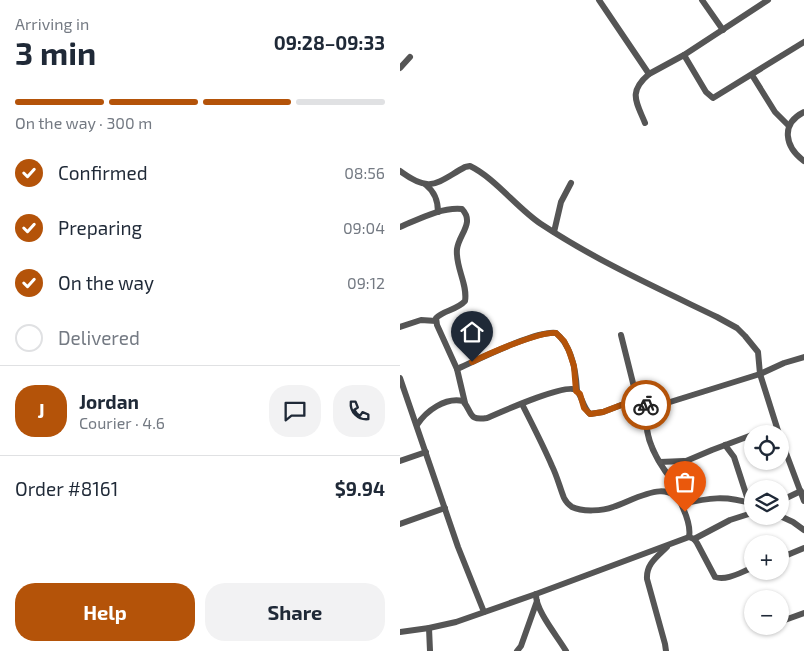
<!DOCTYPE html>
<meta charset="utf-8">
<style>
body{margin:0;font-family:"Exo 2",sans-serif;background:#f2f2f3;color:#1f2937;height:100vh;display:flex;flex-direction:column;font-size:19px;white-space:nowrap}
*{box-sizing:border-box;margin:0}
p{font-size:16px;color:#747a83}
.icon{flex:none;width:28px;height:28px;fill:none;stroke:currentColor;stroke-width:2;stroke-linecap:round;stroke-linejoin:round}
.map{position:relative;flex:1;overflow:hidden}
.details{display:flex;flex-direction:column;background:#fff;width:400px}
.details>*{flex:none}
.tools{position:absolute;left:344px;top:425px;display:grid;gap:10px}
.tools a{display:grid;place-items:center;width:45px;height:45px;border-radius:50%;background:#fff;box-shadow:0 1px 4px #0004;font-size:25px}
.pin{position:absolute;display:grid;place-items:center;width:42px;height:42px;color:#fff;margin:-51px -21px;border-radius:50% 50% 50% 0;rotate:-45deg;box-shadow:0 0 5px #0007}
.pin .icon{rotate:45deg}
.courier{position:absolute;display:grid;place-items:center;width:50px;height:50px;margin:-25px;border:4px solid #b45309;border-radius:50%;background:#fff;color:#222;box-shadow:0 1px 6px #0007}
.headline em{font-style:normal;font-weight:700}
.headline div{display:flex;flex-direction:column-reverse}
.headline{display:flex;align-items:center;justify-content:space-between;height:85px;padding:0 15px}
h1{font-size:32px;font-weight:700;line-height:38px}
.bar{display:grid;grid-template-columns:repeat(4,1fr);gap:8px 5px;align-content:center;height:60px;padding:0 15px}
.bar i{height:6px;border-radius:4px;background:#e0e1e3}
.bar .current{background:#b45309}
.bar p{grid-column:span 4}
.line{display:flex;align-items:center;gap:12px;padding:0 15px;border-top:1px solid #e0e1e3}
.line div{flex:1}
.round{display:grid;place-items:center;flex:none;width:52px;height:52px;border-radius:20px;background:#f2f2f3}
ol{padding:0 15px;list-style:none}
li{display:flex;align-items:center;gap:15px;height:55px}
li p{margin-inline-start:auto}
li .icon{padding:5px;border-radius:50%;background:#b45309;color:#fff;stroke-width:4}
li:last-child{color:#747a83}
li i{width:28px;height:28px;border:2px solid #e0e1e3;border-radius:50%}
.button{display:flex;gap:10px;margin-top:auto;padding:10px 15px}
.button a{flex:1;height:58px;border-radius:20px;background:#b45309;color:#fff;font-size:20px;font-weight:700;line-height:58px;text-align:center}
.button a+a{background:#f2f2f3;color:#1f2937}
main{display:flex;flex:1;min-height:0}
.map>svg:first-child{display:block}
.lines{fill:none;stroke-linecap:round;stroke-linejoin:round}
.street{stroke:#555;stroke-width:6}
.done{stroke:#595959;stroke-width:5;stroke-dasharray:0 9}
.route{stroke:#b45309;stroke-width:6}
</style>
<main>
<section class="details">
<div class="headline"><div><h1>3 min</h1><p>Arriving in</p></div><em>09:28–09:33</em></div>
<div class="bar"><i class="current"></i><i class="current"></i><i class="current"></i><i></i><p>On the way · 300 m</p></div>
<ol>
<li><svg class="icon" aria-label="check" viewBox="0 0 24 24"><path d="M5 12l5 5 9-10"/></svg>Confirmed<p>08:56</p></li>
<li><svg class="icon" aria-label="check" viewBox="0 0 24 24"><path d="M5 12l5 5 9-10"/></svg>Preparing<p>09:04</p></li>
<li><svg class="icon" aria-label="check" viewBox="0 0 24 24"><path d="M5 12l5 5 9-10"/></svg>On the way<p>09:12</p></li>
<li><i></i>Delivered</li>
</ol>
<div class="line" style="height:90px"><b class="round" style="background:#b45309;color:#fff">J</b><div><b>Jordan</b><p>Courier · 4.6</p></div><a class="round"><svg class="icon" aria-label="chat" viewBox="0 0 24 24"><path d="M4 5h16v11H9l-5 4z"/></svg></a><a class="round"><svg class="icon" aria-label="phone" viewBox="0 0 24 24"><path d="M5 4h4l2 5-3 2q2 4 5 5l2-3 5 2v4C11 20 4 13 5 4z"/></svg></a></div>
<div class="line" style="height:65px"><div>Order #8161</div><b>$9.94</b></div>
<div class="button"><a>Help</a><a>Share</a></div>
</section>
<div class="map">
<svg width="404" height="651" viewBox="0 0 404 651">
<rect width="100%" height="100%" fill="#fff"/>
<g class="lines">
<g class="street">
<polyline points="199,0 249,74"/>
<polyline points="302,0 323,30"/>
<polyline points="284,55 306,92 313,98 404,42"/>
<polyline points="0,68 10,57"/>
<polyline points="352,75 375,112 389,126"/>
<path d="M404,112C380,124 385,147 404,161"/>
<path d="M245,123C236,101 228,92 249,74L284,55L368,0"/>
<path d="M0,171C31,194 36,183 65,167L70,166C95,178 117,208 141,224C197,261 257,288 317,317L337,328L345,336L358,352L360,374L379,434"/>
<path d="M26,185C35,192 38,201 38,212"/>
<path d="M0,227C19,219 41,207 62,209C75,223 59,234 57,249C55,267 68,284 65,301C57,310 44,310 36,318L37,325L57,369L65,403"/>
<polyline points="154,232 161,202 171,183"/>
<polyline points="0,327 21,320 36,321"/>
<polyline points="221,335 237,399"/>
<path d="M57,369C77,360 137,330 156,333C172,346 176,371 177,391"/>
<polyline points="0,378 58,547 84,612"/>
<path d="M122,404C132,424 143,445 152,466C157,476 160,488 164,498C166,502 169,505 172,507C182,512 203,511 213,507C235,500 271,475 283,508C287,517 291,527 289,537"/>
<path d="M250,407C239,432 258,463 274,483"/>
<path d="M17,425C26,411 45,397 63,401C73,413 68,421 87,418C101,412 166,383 176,390C182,395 182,406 190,414L203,412L237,399L247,406L254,407L360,374L384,363L404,357"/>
<polyline points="356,434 366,431 378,434"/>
<polyline points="380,437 404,501"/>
<polyline points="325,445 334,457 349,503"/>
<polyline points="0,461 26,452"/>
<polyline points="260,462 284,461"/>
<path d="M279,498C276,486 269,475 279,464L312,450L352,435"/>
<polyline points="380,501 401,491"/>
<path d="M282,504C308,498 326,495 352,504"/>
<polyline points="380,516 393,522 404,530"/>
<polyline points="0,524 45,508"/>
<polyline points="294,539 330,520 352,513"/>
<polyline points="380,558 404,548"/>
<path d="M136,594C135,610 158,637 166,651"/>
<polyline points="382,621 404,613"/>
<polyline points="29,628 30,651"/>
<path d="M0,632L29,628L56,622L136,594L289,537L294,539L297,543L315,577C327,581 341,572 352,568"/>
<polyline points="117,651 121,646 137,601"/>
<path d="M266,651L265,644L247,579C246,564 257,557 267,547"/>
</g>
</g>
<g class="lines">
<path class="done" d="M246,405L250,407C238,434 260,461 273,483C279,491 281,503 285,512"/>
<path class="route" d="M72,362C88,354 140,331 156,333L164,341L169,351L174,366L176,391L180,394L184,408L190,414L203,412L237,399L246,405"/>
</g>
</svg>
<div class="tools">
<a><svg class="icon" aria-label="locate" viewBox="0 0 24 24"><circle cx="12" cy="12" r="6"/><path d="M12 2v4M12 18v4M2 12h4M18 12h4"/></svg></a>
<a><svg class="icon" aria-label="layers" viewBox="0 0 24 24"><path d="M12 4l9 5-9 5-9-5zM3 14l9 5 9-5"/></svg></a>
<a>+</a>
<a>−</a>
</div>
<div class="pin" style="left:285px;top:512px;background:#ea580c"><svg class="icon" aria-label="bag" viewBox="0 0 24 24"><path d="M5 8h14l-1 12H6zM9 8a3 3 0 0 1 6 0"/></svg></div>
<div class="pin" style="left:72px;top:362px;background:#1f2937"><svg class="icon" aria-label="home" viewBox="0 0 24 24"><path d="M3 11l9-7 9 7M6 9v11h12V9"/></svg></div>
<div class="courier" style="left:246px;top:405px"><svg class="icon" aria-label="bike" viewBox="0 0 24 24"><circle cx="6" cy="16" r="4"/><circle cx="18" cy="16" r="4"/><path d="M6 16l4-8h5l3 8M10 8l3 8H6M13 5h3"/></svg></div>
</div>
</main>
